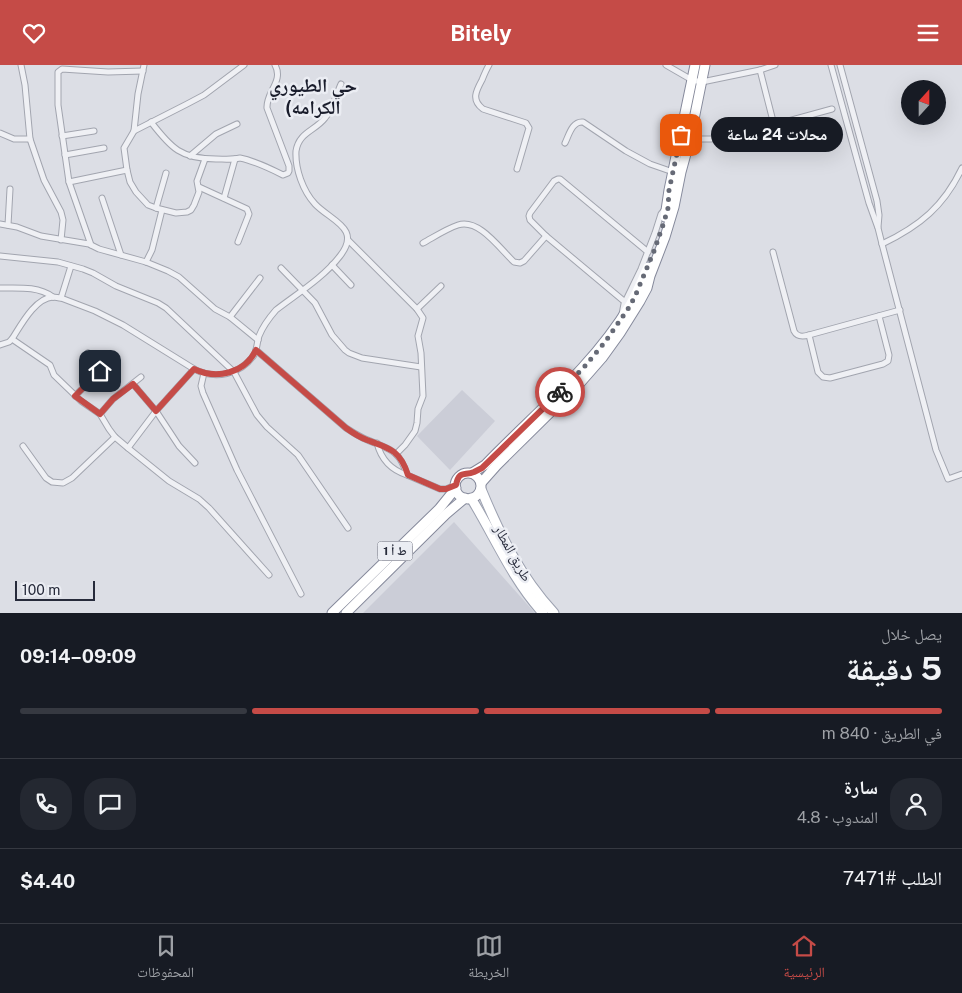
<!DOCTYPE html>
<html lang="ar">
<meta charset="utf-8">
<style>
body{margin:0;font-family:"Public Sans","Noto Naskh Arabic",sans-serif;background:#242831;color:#f1f3f6;direction:rtl;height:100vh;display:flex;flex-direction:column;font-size:19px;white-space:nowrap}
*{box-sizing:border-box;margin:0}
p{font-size:16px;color:#9ea1a6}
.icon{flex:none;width:28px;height:28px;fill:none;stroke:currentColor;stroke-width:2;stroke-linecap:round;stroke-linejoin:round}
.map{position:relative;height:548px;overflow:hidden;direction:ltr}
.panel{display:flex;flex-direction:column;background:#171b24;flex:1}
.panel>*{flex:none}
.needle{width:32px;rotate:21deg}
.buttons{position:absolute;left:901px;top:15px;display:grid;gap:10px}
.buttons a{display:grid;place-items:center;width:45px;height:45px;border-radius:50%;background:#171b24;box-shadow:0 5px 20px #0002;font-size:25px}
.scale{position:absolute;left:15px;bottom:12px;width:80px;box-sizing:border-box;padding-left:5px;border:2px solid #272b3b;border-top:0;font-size:14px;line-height:18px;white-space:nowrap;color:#272b3b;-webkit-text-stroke:4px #ebedf3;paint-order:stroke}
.pin{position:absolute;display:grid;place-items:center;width:42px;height:42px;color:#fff;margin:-21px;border-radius:10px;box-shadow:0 2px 8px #0006}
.courier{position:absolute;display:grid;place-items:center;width:50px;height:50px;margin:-25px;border:4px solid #c54b47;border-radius:50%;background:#fff;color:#222;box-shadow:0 1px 6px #0007}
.bubble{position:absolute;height:35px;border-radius:18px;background:#171b24;box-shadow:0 5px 20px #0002;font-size:16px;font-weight:700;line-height:35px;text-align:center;direction:rtl}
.summary em{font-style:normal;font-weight:700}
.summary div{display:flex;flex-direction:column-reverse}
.summary{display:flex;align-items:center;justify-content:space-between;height:85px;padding:0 20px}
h1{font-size:32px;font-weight:700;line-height:38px}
.bar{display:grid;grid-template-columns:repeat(4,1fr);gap:8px 5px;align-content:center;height:60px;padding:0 20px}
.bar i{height:6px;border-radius:4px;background:#363941}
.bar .on{background:#c54b47}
.bar p{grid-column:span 4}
.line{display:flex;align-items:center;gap:12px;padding:0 20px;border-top:1px solid #363941}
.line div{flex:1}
.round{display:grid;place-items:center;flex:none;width:52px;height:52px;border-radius:20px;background:#242831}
header{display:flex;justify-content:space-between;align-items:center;height:65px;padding:0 20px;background:#c54b47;color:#fff;font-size:22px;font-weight:700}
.dock{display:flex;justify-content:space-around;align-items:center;height:70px;border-top:1px solid #363941;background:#171b24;font-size:14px;color:#9ea1a6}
.dock a{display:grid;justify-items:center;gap:2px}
.dock .on{color:#c54b47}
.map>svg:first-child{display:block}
.built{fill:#cbcdd7}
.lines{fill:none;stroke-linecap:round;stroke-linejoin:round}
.minor-casing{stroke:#a2a5af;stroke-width:7}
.primary-casing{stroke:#9ca1b0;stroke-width:11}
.trunk-casing{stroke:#85899b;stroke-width:11}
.minor{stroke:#eff0f4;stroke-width:5}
.primary{stroke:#fff;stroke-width:9}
.trunk{stroke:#fff;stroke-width:9}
.done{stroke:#666a76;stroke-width:5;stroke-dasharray:0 9}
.route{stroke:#c54b47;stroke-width:6}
.labels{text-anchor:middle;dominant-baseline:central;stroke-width:5;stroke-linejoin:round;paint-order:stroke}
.shield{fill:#ebedf3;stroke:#626572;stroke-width:1}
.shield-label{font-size:12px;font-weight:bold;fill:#272b3b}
.street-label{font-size:14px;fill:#272b3b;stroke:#ebedf3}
.district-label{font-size:19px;font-weight:bold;fill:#191c2b;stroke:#ebedf3}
</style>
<header><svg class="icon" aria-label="menu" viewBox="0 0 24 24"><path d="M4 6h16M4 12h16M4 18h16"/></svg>Bitely<svg class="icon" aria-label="heart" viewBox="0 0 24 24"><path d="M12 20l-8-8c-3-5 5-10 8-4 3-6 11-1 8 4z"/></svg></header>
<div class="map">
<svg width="962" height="548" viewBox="0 0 962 548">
<rect width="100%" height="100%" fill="#dcdee5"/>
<g class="built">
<polygon points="462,325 495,356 450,405 417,371"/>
<polygon points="454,457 535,548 363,548"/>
</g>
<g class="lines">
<defs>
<g id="minor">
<polyline points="21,0 25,20 30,74 44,115 61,147 63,155 61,175"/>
<polyline points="144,0 138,29 134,66 124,83 127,105 130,117 136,127 148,140 156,143 176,148 187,147 191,145 194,140 199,127 197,116 205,94"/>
<path d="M489,0C486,5 484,10 482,15C476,26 471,35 483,44L526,58L529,63L517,104"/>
<polyline points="666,0 692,15 702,17 760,5 775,0"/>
<polyline points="831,0 869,138 878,163 882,179 936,385 948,414 962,409"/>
<polyline points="840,0 877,136 879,150 878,162"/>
<polyline points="760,5 774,60"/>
<path d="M151,57C171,83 181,94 216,94C224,94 232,95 240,93C255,96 269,103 283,110L288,108L289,106V101L267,43C266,27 284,16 275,0"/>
<polyline points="134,66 187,39 204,30 244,0"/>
<polyline points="0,68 14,74 30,74"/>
<polyline points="62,71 94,66"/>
<polyline points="690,74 716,74 730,72 832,44"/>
<path d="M565,78C569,70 572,56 583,57L626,86L650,99L673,107"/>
<polyline points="65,90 104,83"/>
<polyline points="190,91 216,69 237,59"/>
<polyline points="69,117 127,105"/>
<polyline points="199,122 247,144 249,149 238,177"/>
<polyline points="102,133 121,190"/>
<polyline points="224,133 235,94"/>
<polyline points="156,143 166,108"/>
<polyline points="0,159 17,162 41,171 89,179 99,184 146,197 168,206 179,212 215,244 230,252 258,275"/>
<polyline points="8,160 10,124"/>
<polyline points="348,175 417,244 423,253 418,271 421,288 423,331 418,344 417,358 415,366 405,380 396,389"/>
<path d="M423,178C434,172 446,164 458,160C479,153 500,184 514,197L520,198L524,196L546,171"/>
<path d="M882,179C920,161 944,141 962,103"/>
<polyline points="91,180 69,117 58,40 58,7 62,4 108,7 143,6"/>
<path d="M773,187L794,266C797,272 802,272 809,270L900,245"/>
<polyline points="0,191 58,197 83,204 93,208 116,221 158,238 166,243 234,307 257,350 267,362 298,390 348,463"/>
<polyline points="146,197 152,185 162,145"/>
<polyline points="332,200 351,220"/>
<polyline points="281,203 315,238 332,270 345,285 349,288 362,293 421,302"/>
<path d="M0,223C18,223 38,221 53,232"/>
<polyline points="61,233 71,201"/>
<polyline points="625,237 546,171 530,155 529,151 530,148 554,116 558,114 560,114 648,187"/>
<polyline points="417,244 441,221"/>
<polyline points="622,249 624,239 641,204 655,168 661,149 665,144"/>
<polyline points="230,252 260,213"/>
<polyline points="809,270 818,307 823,312 830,313 883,299 888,296 889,290 879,251"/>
<polyline points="12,274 50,300 54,310 81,336 100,349 109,364 115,372 128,383 169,416 199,434 209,443 269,510"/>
<path d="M0,280L9,277L12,274C21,260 35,233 53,232C56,232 58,233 61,233L95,246L123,260L194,304C215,315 240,310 254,290C257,285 257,277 259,271C263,261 269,253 276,245C298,228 323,213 340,191C362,163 331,156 315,139C303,126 295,104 296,86C299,67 315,66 325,53C333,44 336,30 341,19"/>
<path d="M256,285L346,363C352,367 357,370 363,373C386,384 399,382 407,410L440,424H446L456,420"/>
<polyline points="204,308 201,321 203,328 237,405 301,529"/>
<polyline points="133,319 156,346 179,381 195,398"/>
<polyline points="75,331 101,305 100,300 88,288"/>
<polyline points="100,349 113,334 141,312"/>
<path d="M377,378C381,394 391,405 407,410"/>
<polyline points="23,381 46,413 52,417 63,418 72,413 115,372"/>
<polyline points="128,383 156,346 194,304"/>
</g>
<g id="primary">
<path d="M481,424C500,470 520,511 554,548"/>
<path d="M471,433C495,472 512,514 543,548"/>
</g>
<g id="trunk">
<polyline points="665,152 669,125 695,0"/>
<path d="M472,408L485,400C535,348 592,303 630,240C637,228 642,215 648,202"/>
<circle cx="468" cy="421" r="13"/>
<polyline points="481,418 497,400 581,317 602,293 620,268 640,236 647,223 650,211 665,172 674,142 681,107 690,74 705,0"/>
<polyline points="332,548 439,444 456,423"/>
<polyline points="346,548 446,449 465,433"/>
</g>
</defs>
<use href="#minor" class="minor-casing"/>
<use href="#primary" class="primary-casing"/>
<use href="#trunk" class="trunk-casing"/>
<use href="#minor" class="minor"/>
<use href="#primary" class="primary"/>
<use href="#trunk" class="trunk"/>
</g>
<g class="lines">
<polyline class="done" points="560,327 585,301 605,277 630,241 636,229 654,186 664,157 668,143 669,125 681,70"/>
<path class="route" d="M100,306L75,331L100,349L113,334L133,319L156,346L194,304C217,315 245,308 256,285L346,363C353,368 359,372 367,375C389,383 400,385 408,410L440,424H446L456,420C459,405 464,411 474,407C476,406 480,404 482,403L560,327"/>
</g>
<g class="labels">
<rect class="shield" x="377.5" y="476.5" width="35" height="19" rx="4"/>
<g class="shield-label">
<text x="395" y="486">ط أ 1</text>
</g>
<g class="street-label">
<text transform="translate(513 488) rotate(61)">طريق المطار</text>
</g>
<g class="district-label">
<text x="313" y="20">حي الطيوري<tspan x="313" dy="22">(الكرامه</tspan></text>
</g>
</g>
</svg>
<div class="buttons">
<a><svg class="needle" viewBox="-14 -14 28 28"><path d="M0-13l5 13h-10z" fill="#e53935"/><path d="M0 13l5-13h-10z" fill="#9ea1a6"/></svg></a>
</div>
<div class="scale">100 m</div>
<div class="pin" style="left:681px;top:70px;background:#ea580c"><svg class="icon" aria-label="bag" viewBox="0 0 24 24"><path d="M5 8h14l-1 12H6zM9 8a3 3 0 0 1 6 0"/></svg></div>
<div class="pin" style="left:100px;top:306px;background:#1f2937"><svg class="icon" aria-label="home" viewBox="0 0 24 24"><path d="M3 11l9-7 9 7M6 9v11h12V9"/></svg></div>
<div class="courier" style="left:560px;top:327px"><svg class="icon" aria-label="bike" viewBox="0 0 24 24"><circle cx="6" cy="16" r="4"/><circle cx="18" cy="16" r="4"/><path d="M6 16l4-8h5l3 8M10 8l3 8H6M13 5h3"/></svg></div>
<div class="bubble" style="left:711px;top:52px;width:132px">محلات 24 ساعة</div>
</div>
<section class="panel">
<div class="summary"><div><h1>5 دقيقة</h1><p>يصل خلال</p></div><em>09:09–09:14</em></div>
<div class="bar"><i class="on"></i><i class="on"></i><i class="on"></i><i></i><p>في الطريق · 840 m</p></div>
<div class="line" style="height:90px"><a class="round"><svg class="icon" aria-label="person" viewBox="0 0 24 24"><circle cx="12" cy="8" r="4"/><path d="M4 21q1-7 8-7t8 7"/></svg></a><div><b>سارة</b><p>المندوب · 4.8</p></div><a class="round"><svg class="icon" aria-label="chat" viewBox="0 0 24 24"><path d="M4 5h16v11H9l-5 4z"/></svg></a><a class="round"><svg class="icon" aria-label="phone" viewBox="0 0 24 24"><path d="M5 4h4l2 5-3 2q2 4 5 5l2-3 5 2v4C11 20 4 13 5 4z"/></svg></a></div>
<div class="line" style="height:65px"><div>الطلب #7471</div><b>$4.40</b></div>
</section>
<nav class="dock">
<a class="on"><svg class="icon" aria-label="home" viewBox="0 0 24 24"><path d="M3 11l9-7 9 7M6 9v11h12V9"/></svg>الرئيسية</a>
<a><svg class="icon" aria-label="map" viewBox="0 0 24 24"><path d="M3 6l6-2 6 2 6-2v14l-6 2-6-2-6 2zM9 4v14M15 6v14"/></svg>الخريطة</a>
<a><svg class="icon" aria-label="saved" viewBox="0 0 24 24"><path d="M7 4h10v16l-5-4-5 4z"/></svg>المحفوظات</a>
</nav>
